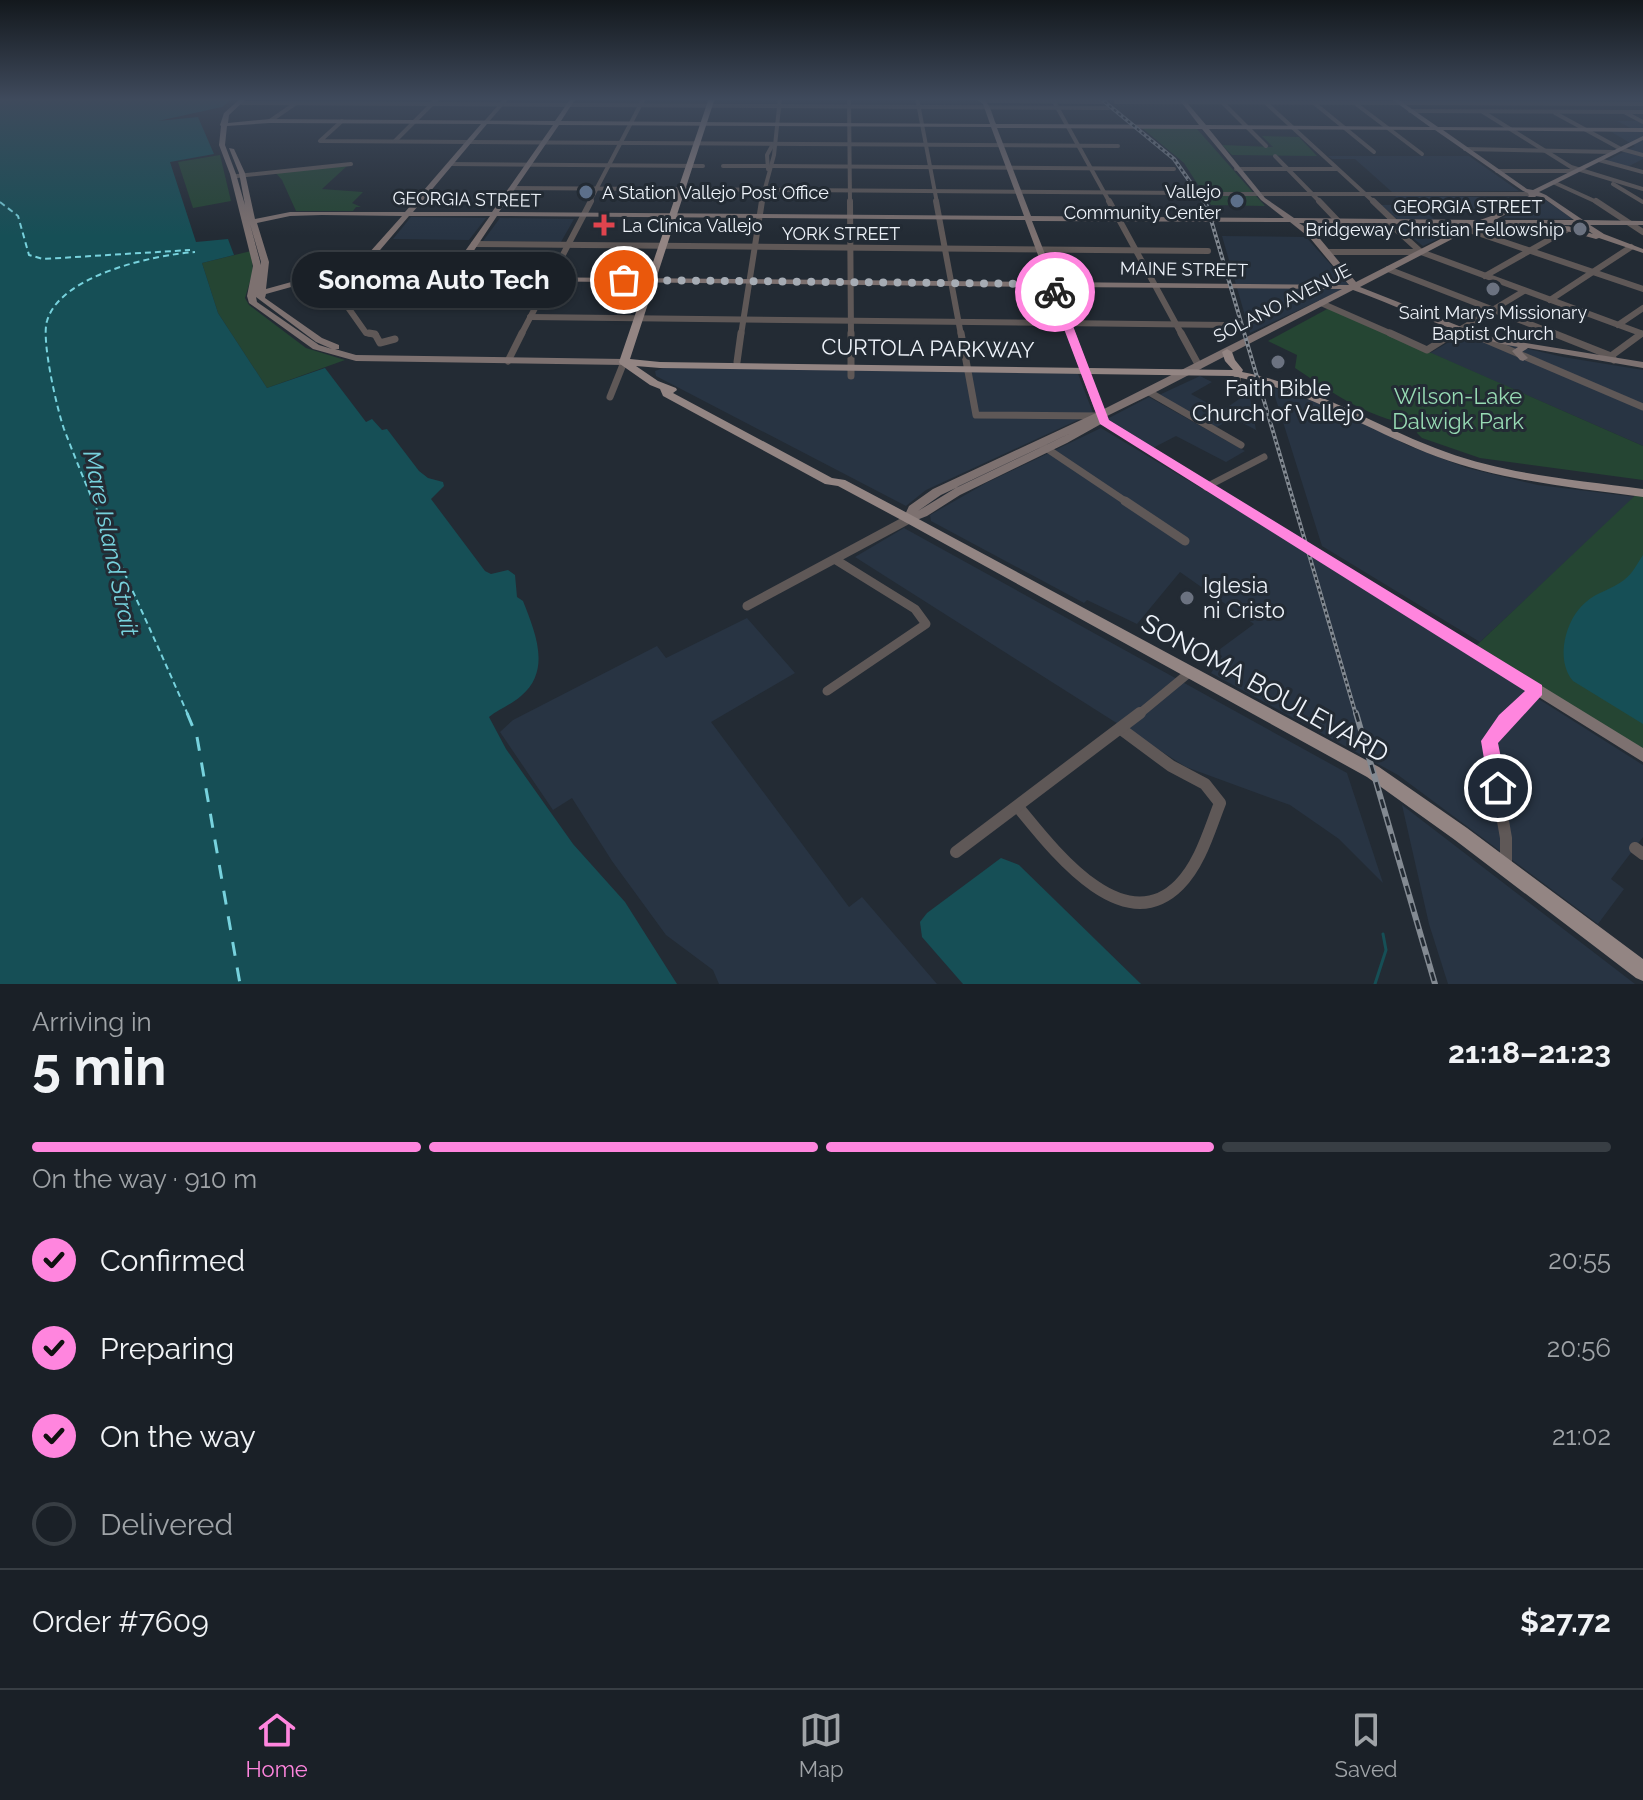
<!DOCTYPE html>
<meta charset="utf-8">
<style>
body{margin:0;font-family:Raleway,sans-serif;background:#272d33;color:#f1f3f6;height:100vh;display:flex;flex-direction:column;font-size:30px;white-space:nowrap}
*{box-sizing:border-box;margin:0}
p{font-size:26px;color:#9fa3a7}
.icon{flex:none;width:44px;height:44px;fill:none;stroke:currentColor;stroke-width:2;stroke-linecap:round;stroke-linejoin:round}
.map{position:relative;height:984px;overflow:hidden}
.panel{display:flex;flex-direction:column;background:#1a2027;flex:1}
.panel>*{flex:none}
.pin{position:absolute;display:grid;place-items:center;width:68px;height:68px;color:#fff;margin:-34px;border:4px solid #fff;border-radius:50%;box-shadow:0 2px 8px #0007}
.courier{position:absolute;display:grid;place-items:center;width:80px;height:80px;margin:-40px;border:6px solid #ff85de;border-radius:50%;background:#fff;color:#222;box-shadow:0 2px 10px #0007}
.bubble{position:absolute;height:56px;border-radius:28px;background:#1a2027;box-shadow:0 2px 6px #0004,0 0 0 2px #383e44;font-size:26px;font-weight:700;line-height:56px;text-align:center}
.head em{font-style:normal;font-weight:700}
.head div{display:flex;flex-direction:column-reverse}
.head{display:flex;align-items:center;justify-content:space-between;height:136px;padding:0 32px}
h1{font-size:52px;font-weight:700;line-height:60px}
.bar{display:grid;grid-template-columns:repeat(4,1fr);gap:12px 8px;align-content:center;height:96px;padding:0 32px}
.bar i{height:10px;border-radius:6px;background:#383e44}
.bar .on{background:#ff85de}
.bar p{grid-column:span 4}
.line{display:flex;align-items:center;gap:20px;padding:0 32px;border-top:2px solid #383e44}
.line div{flex:1}
ol{padding:0 32px;list-style:none}
li{display:flex;align-items:center;gap:24px;height:88px}
li p{margin-inline-start:auto}
li .icon{padding:8px;border-radius:50%;background:#ff85de;color:#111;stroke-width:4}
li:last-child{color:#9fa3a7}
li i{width:44px;height:44px;border:4px solid #383e44;border-radius:50%}
.tabs{display:flex;justify-content:space-around;align-items:center;height:112px;border-top:2px solid #383e44;background:#1a2027;font-size:22px;color:#9fa3a7}
.tabs a{display:grid;justify-items:center;gap:4px}
.tabs .on{color:#ff85de}
.map>svg:first-child{display:block}
.built{fill:#283443}
.green{fill:#254533}
.water{fill:#164f56}
.lines{fill:none;stroke-linecap:round;stroke-linejoin:round}
.stream{stroke:#164f56;stroke-width:3}
.ferry-far1{stroke:#77d2dd;stroke-width:2;stroke-dasharray:6 4;stroke-linecap:butt}
.ferry{stroke:#77d2dd;stroke-width:3;stroke-dasharray:14 12;stroke-linecap:butt}
.street-far4{stroke:#5f5857;stroke-width:4}
.street-far3{stroke:#5f5857;stroke-width:6}
.street-far2{stroke:#5f5857;stroke-width:7}
.street-far1{stroke:#5f5857;stroke-width:9}
.street{stroke:#5f5857;stroke-width:12}
.secondary{fill:#7d7170;fill-rule:evenodd}
.primary{fill:#938583;fill-rule:evenodd}
.rail-far1-casing{stroke:#838a92;stroke-width:4}
.rail-casing{stroke:#838a92;stroke-width:6}
.rail-far1{stroke:#232b34;stroke-width:2;stroke-dasharray:3;stroke-linecap:butt}
.rail{stroke:#232b34;stroke-width:3;stroke-dasharray:9;stroke-linecap:butt}
.route{fill:#ff85de}
.done{stroke:#a6acb4;stroke-width:8;stroke-dasharray:0 14.4}
.service-dot{fill:#5c6f8a;stroke:#232b34;stroke-width:3}
.health-dot{fill:#e0444e;stroke:#232b34;stroke-width:3}
.worship-dot{fill:#6b7280;stroke:#232b34;stroke-width:3}
.labels{text-anchor:middle;dominant-baseline:central;stroke-width:6;stroke-linejoin:round;paint-order:stroke}
.far-poi-label{font-size:18px;fill:#edf2f9;stroke:#232b34;text-anchor:end}
.far-street-label{font-size:18px;fill:#edf2f9;stroke:#232b34}
.street-label{font-size:22px;fill:#edf2f9;stroke:#232b34}
.poi-label{font-size:22px;fill:#edf2f9;stroke:#232b34}
.park-label{font-size:22px;fill:#97dbb4;stroke:#232b34}
.water-label{font-size:24px;font-style:italic;fill:#77d2dd;stroke:#232b34}
.near-street-label{font-size:26px;fill:#edf2f9;stroke:#232b34}
</style>
<div class="map">
<svg width="1643" height="984" viewBox="0 0 1643 984">
<rect width="100%" height="100%" fill="#232b34"/>
<g class="built">
<polygon points="1617,121 1643,121 1643,159 1627,167 1606,161 1635,146 1610,131 1635,130"/>
<polygon points="1328,156 1469,156 1519,191 1392,192 1355,159 1332,159"/>
<polygon points="1395,196 1504,197 1510,199 1483,212 1459,204 1453,207 1419,205 1434,219 1397,219 1381,205 1405,205"/>
<polygon points="1541,197 1573,219 1502,218"/>
<polygon points="411,217 486,218 469,240 393,239"/>
<polygon points="500,218 574,219 561,242 483,241"/>
<polygon points="1396,225 1445,225 1451,228 1446,231 1448,234 1423,246"/>
<polygon points="1222,236 1306,237 1350,286 1250,333"/>
<polygon points="1463,334 1563,357 1643,370 1643,446 1430,353"/>
<polygon points="663,368 1077,371 1093,413 926,490 906,506 656,376 655,371"/>
<polygon points="1200,376 1212,382 1191,394 1222,411 1242,397 1250,398 1256,430 1233,418 1215,428 1159,395"/>
<polygon points="1272,387 1335,409 1409,446 1467,468 1538,485 1636,497 1480,642 1322,546"/>
<polygon points="1149,397 1245,451 1226,462 1176,436 1153,448 1107,419"/>
<polygon points="1101,428 1289,541 1643,765 1643,837 1611,879 1624,889 1598,924 1398,775 1211,673 1222,656 1216,652 1254,624 1180,572 1137,624 1087,600 1084,603 931,521 930,515 986,483"/>
<polygon points="904,528 1347,773 1383,883 1339,839 1290,805 1186,767 855,557"/>
<polygon points="747,618 795,673 711,722 849,907 862,897 937,984 719,984 713,970 666,935 612,861 572,798 553,810 500,732 513,720 657,646 666,658"/>
<polygon points="1402,805 1635,984 1448,984 1429,924"/>
</g>
<g class="green">
<polygon points="1142,128 1197,129 1265,206 1211,205 1184,163"/>
<polygon points="1262,136 1299,137 1317,156 1232,155 1222,145 1273,147"/>
<polygon points="220,155 231,201 193,208 178,162"/>
<polygon points="347,166 322,189 363,192 352,203 361,207 356,207 353,211 296,211 282,180 275,172"/>
<polygon points="251,251 253,271 245,298 249,305 306,348 345,360 267,388 218,313 202,263"/>
<path d="M1329,308L1643,446V480L1480,458L1422,438L1417,433L1420,424C1376,424 1331,392 1295,368L1297,355L1268,341Z"/>
<polygon points="1643,488 1643,749 1476,646"/>
</g>
<g class="water">
<path d="M0,98H234L222,107L158,121L198,117L214,154L170,162L196,242L228,239L234,255L202,263L218,313L267,388L325,368L366,422L372,419L382,430L387,429L419,471L428,478L443,482L444,486L431,499L485,571L491,574L508,570L515,575L517,597L523,601C535,632 552,670 521,696C512,704 499,709 489,717L506,749L527,779L573,844L625,902L677,984H0Z"/>
<path d="M1643,555V724L1573,681C1555,660 1565,619 1586,602C1597,592 1613,589 1624,580C1633,573 1637,564 1643,555Z"/>
<polygon points="1001,858 1019,865 1141,984 963,984 922,937 920,922 927,913"/>
</g>
<g class="lines">
<polyline class="stream" points="1375,984 1386,950 1383,934"/>
<g class="ferry-far1">
<polyline points="0,202 18,216 29,255 43,259 190,250"/>
<path d="M188,715C147,620 101,526 64,429C57,409 41,340 47,321C60,275 154,255 195,252"/>
</g>
<polyline class="ferry" points="187,713 197,737 240,984"/>
<g class="street-far4">
<polyline points="849,98 850,203"/>
<polyline points="917,98 937,203"/>
<polyline points="1052,98 1110,203"/>
<polyline points="983,101 1102,102"/>
<polyline points="1116,102 1643,104"/>
<polyline points="242,103 1109,108"/>
<polyline points="1223,103 1266,146"/>
<polyline points="1266,103 1375,203"/>
<polyline points="1314,103 1374,152"/>
<polyline points="1356,104 1422,154"/>
<polyline points="1410,111 1643,112"/>
<polyline points="1483,112 1571,167 1643,189"/>
<polyline points="1555,113 1621,149 1643,155"/>
<polyline points="1626,113 1643,122"/>
<polyline points="270,121 296,103"/>
<polyline points="342,121 320,141 1118,146"/>
<polyline points="486,122 507,98"/>
<polyline points="395,141 438,98"/>
<polyline points="1465,149 1614,152"/>
<polyline points="1275,156 1321,203"/>
<polyline points="1599,160 1643,172"/>
<polyline points="450,164 703,166"/>
<polyline points="723,166 766,166"/>
<polyline points="772,166 1174,169"/>
<polyline points="768,169 767,155 773,144"/>
<polyline points="1236,169 1337,169"/>
<polyline points="1497,171 1576,171"/>
<polyline points="237,176 351,164"/>
<polyline points="1555,183 1599,203"/>
<polyline points="1613,184 1643,202"/>
<polyline points="513,188 1189,193"/>
<polyline points="1210,194 1533,194"/>
<polyline points="589,203 644,98"/>
<polyline points="761,203 774,155 780,98"/>
</g>
<g class="street-far3">
<polyline points="850,201 851,335"/>
<polyline points="936,201 961,335"/>
<polyline points="1109,201 1182,335"/>
<polyline points="1319,201 1339,222"/>
<polyline points="1373,201 1395,222"/>
<polyline points="1596,201 1643,232"/>
<polyline points="1388,222 1421,252"/>
<polyline points="1466,229 1643,289"/>
<polyline points="474,244 1208,251"/>
<polyline points="1326,252 1421,252 1643,334"/>
<polyline points="1388,269 1558,335"/>
<polyline points="1485,276 1568,229"/>
<polyline points="304,282 319,301 342,299 366,333 376,335"/>
<polyline points="1550,300 1631,247"/>
<polyline points="1321,303 1394,335"/>
<polyline points="530,317 1227,325"/>
<polyline points="1618,325 1643,308"/>
<polyline points="1469,333 1475,335"/>
<polyline points="521,335 591,201"/>
<polyline points="741,335 762,201"/>
<polyline points="1451,335 1524,291"/>
</g>
<g class="street-far2">
<polyline points="369,333 375,334 380,343 395,339"/>
<polyline points="851,333 851,376"/>
<polyline points="961,333 976,415 1101,416"/>
<polyline points="1181,333 1199,366"/>
<polyline points="1390,333 1427,350 1454,333"/>
<polyline points="1470,333 1643,407"/>
<polyline points="1553,333 1611,356"/>
<polyline points="1614,360 1611,356 1641,334"/>
<polyline points="508,361 522,333"/>
<polyline points="737,362 741,333"/>
<polyline points="1232,386 1237,383 1238,370"/>
<polyline points="1149,392 1241,445"/>
<polyline points="610,397 624,362"/>
<polyline points="1043,446 1128,503"/>
<polyline points="1206,487 1264,457"/>
</g>
<g class="street-far1">
<polyline points="1125,501 1185,541"/>
<polyline points="747,606 909,519"/>
<polyline points="827,691 926,624 915,609 836,560"/>
<polyline points="1138,715 1190,672"/>
<polyline points="1510,715 1536,690"/>
</g>
<g class="street">
<path d="M1018,807C1051,847 1122,942 1179,885C1200,864 1209,831 1220,803L1205,784L1171,766L1121,729"/>
<polyline points="1635,848 1643,854"/>
<polyline points="956,852 1140,713"/>
<polyline points="1506,867 1506,838 1489,741 1512,713"/>
</g>
<path class="secondary" d="M241,98H247L229,115L228,123L270,119L555,121L571,98H576L561,121L990,124L983,104L975,98C990,98 991,112 996,124L1199,125L1178,98H1183L1206,125L1430,127L1390,98H1396L1438,127L1643,128V132L1443,130L1527,189L1533,190L1643,136V140L1539,192L1546,195L1583,220L1643,221V225H1590L1604,234L1643,249V253L1599,238L1596,239L1556,228V225L1481,224L1360,287L1464,328L1495,338L1643,362V368L1528,348L1522,352L1528,358L1523,361L1520,360L1512,351L1518,347C1460,337 1408,310 1353,290L1152,394L1107,416L1108,420L1643,748V762L1101,424L1067,443L960,495L927,516L909,523L905,522L903,519L909,506L933,489L1096,413L1049,287L519,281L363,267L266,294L265,298L322,338L339,345V349H335L356,355L624,359L629,362L624,365L356,361L313,349L249,303L247,296L253,266L230,174L219,145L221,126L220,125L224,113ZM270,123L481,124L405,212H290L255,219L245,173L234,149L229,148L239,173L245,205L236,174L225,145L227,126ZM487,124L553,125L492,212H413ZM559,125L991,127L1024,216L499,212ZM997,128L1202,129L1261,200L1284,218L1031,216ZM1209,129L1435,130L1523,191L1528,193L1529,196L1494,215L1480,220L1294,218L1265,198ZM1536,196L1542,197L1574,220H1495L1534,199ZM322,215L402,216L360,263L266,289L269,262L257,223L290,216ZM409,216H490L463,254L448,270L369,263ZM497,216L1025,220L1048,282L519,277L456,270L469,258ZM1032,221L1290,222L1310,238L1349,285L1056,282ZM1299,223L1470,224L1356,282L1316,234ZM250,224L261,262V265ZM1562,225H1580L1593,234ZM1058,287L1342,289L1104,409ZM256,297L316,342L332,349L319,345L257,302ZM1075,431L959,486L918,511L941,495Z"/>
<path class="primary" d="M709,98H715L630,359L660,362L1233,370L1225,361L1222,352L1227,349L1232,352L1235,360L1243,370L1242,372C1315,386 1376,427 1446,452C1509,475 1577,480 1643,489V497C1574,488 1504,481 1438,457C1366,430 1310,391 1232,376L660,368L636,366L658,381L676,388L677,390L673,393L832,478L845,480L913,516L1379,767L1467,828L1643,959V981L1636,978L1455,840L1367,777L905,522L838,486L825,484L663,396L660,389L650,385L620,364L619,362Z"/>
<defs>
<polyline id="rail-far1" points="1100,98 1174,159 1207,206 1356,715"/>
<polyline id="rail" points="1356,713 1435,984"/>
</defs>
<use href="#rail-far1" class="rail-far1-casing"/>
<use href="#rail" class="rail-casing"/>
<use href="#rail-far1" class="rail-far1"/>
<use href="#rail" class="rail"/>
</g>
<linearGradient id="sky" x2="0" y2="1"><stop stop-color="#13181d"/><stop offset="0.42" stop-color="#3f4a5c"/><stop offset="1" stop-color="#3f4a5c" stop-opacity="0"/></linearGradient>
<rect width="1643" height="236" fill="url(#sky)"/>
<polygon class="route" points="1055,289 1060,292 1109,420 1542,685 1542,695 1498,743 1507,788 1504,793 1492,793 1489,788 1481,741 1499,715 1525,691 1100,424 1050,292"/>
<g class="lines">
<polyline class="done" points="624,280 1046,284 1052,284 1055,292"/>
</g>
<g class="service-dot">
<circle cx="586" cy="192" r="8"/>
<circle cx="1237" cy="201" r="8"/>
</g>
<path class="health-dot" d="M600 213h8v8h8v8h-8v8h-8v-8h-8v-8h8z"/>
<g class="worship-dot">
<circle cx="1580" cy="229" r="8"/>
<circle cx="1493" cy="289" r="8"/>
<circle cx="1278" cy="362" r="8"/>
<circle cx="1187" cy="598" r="8"/>
</g>
<g class="labels">
<g class="far-poi-label">
<text x="1221" y="191">Vallejo<tspan x="1221" dy="21">Community Center</tspan></text>
<text x="602" y="192" text-anchor="start">A Station Vallejo Post Office</text>
<text x="622" y="225" text-anchor="start">La Clínica Vallejo</text>
<text x="1564" y="229">Bridgeway Christian Fellowship</text>
<text x="1493" y="312" text-anchor="middle">Saint Marys Missionary<tspan x="1493" dy="21">Baptist Church</tspan></text>
</g>
<g class="far-street-label">
<text transform="translate(467 199) rotate(1)">GEORGIA STREET</text>
<text x="1468" y="206">GEORGIA STREET</text>
<text x="841" y="233">YORK STREET</text>
<text transform="translate(1184 269) rotate(1)">MAINE STREET</text>
<text transform="translate(1282 303) rotate(-27)">SOLANO AVENUE</text>
</g>
<g class="street-label">
<text transform="translate(928 348) rotate(1)">CURTOLA PARKWAY</text>
</g>
<g class="poi-label">
<text x="1278" y="388">Faith Bible<tspan x="1278" dy="25">Church of Vallejo</tspan></text>
<text x="1203" y="585" text-anchor="start">Iglesia<tspan x="1203" dy="25">ni Cristo</tspan></text>
</g>
<g class="park-label">
<text x="1458" y="396">Wilson-Lake<tspan x="1458" dy="25">Dalwigk Park</tspan></text>
</g>
<g class="water-label">
<text transform="translate(111 543) rotate(78)">Mare Island Strait</text>
</g>
<g class="near-street-label">
<text transform="translate(1265 688) rotate(29)">SONOMA BOULEVARD</text>
</g>
</g>
</svg>
<div class="pin" style="left:624px;top:280px;background:#ea580c"><svg class="icon" aria-label="bag" viewBox="0 0 24 24"><path d="M5 8h14l-1 12H6zM9 8a3 3 0 0 1 6 0"/></svg></div>
<div class="pin" style="left:1498px;top:788px;background:#1f2937"><svg class="icon" aria-label="home" viewBox="0 0 24 24"><path d="M3 11l9-7 9 7M6 9v11h12V9"/></svg></div>
<div class="courier" style="left:1055px;top:292px"><svg class="icon" aria-label="bike" viewBox="0 0 24 24"><circle cx="6" cy="16" r="4"/><circle cx="18" cy="16" r="4"/><path d="M6 16l4-8h5l3 8M10 8l3 8H6M13 5h3"/></svg></div>
<div class="bubble" style="left:292px;top:252px;width:284px">Sonoma Auto Tech</div>
</div>
<section class="panel">
<div class="head"><div><h1>5 min</h1><p>Arriving in</p></div><em>21:18–21:23</em></div>
<div class="bar"><i class="on"></i><i class="on"></i><i class="on"></i><i></i><p>On the way · 910 m</p></div>
<ol>
<li><svg class="icon" aria-label="check" viewBox="0 0 24 24"><path d="M5 12l5 5 9-10"/></svg>Confirmed<p>20:55</p></li>
<li><svg class="icon" aria-label="check" viewBox="0 0 24 24"><path d="M5 12l5 5 9-10"/></svg>Preparing<p>20:56</p></li>
<li><svg class="icon" aria-label="check" viewBox="0 0 24 24"><path d="M5 12l5 5 9-10"/></svg>On the way<p>21:02</p></li>
<li><i></i>Delivered</li>
</ol>
<div class="line" style="height:104px"><div>Order #7609</div><b>$27.72</b></div>
</section>
<nav class="tabs">
<a class="on"><svg class="icon" aria-label="home" viewBox="0 0 24 24"><path d="M3 11l9-7 9 7M6 9v11h12V9"/></svg>Home</a>
<a><svg class="icon" aria-label="map" viewBox="0 0 24 24"><path d="M3 6l6-2 6 2 6-2v14l-6 2-6-2-6 2zM9 4v14M15 6v14"/></svg>Map</a>
<a><svg class="icon" aria-label="saved" viewBox="0 0 24 24"><path d="M7 4h10v16l-5-4-5 4z"/></svg>Saved</a>
</nav>
